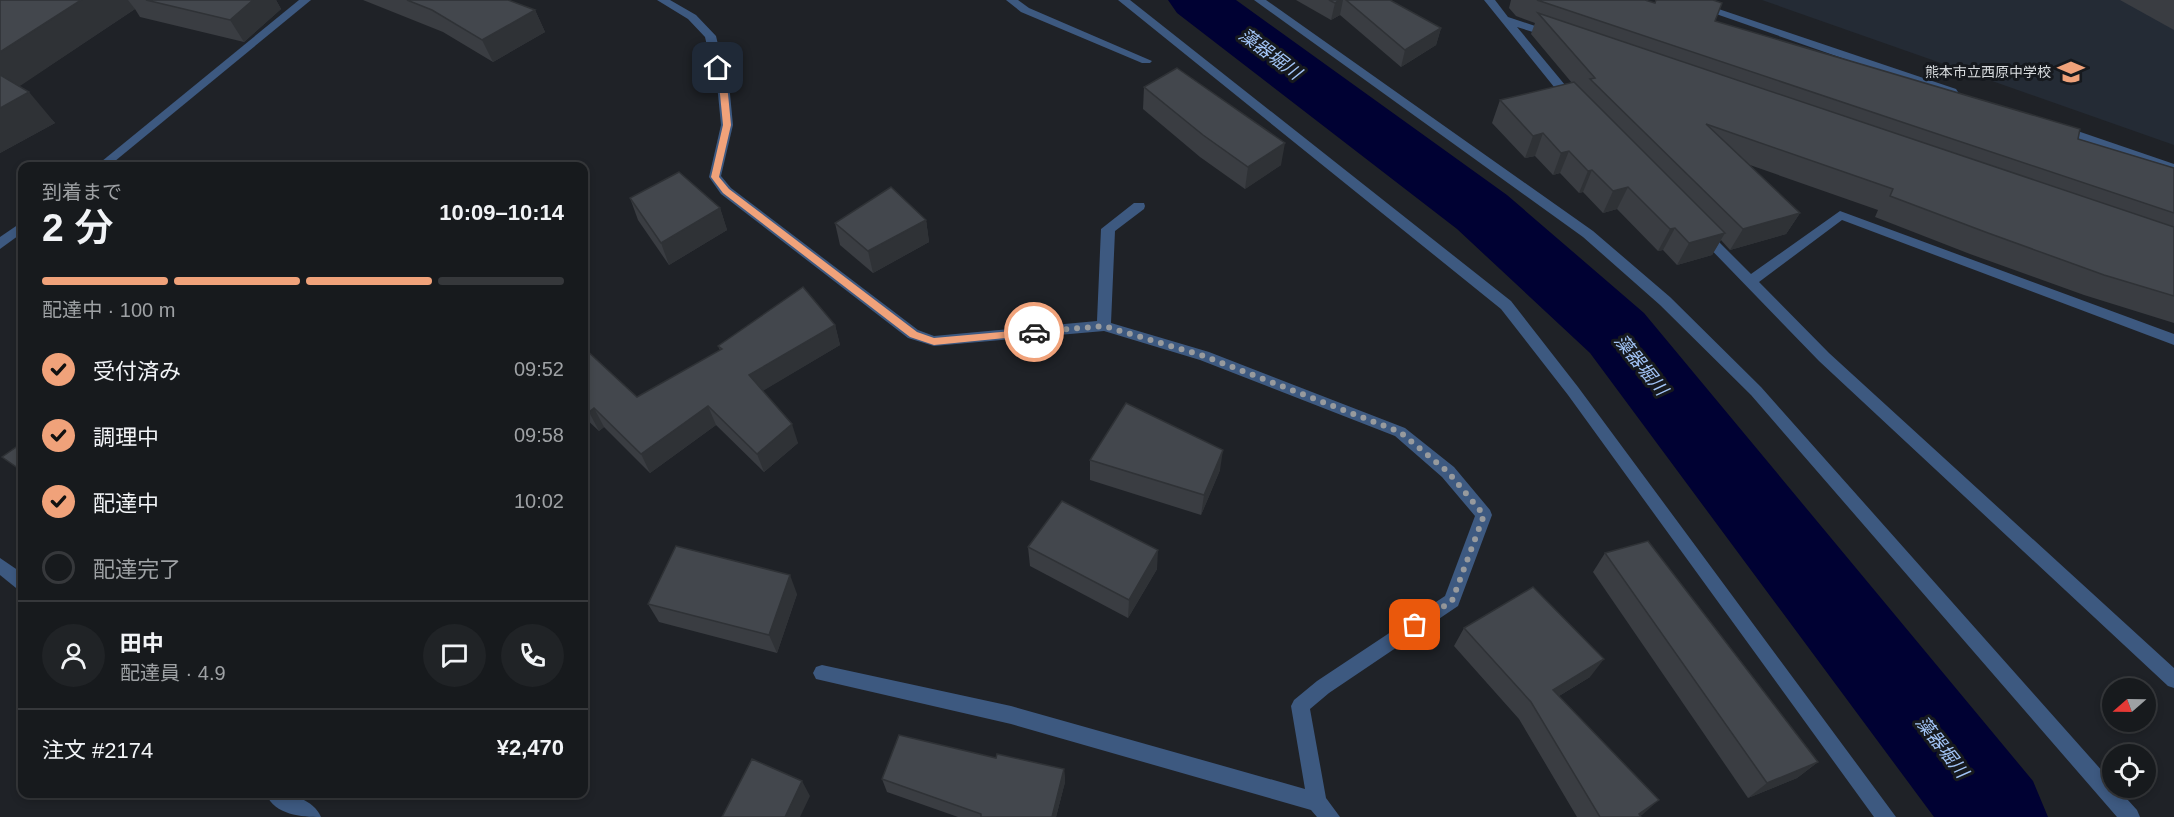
<!DOCTYPE html>
<html lang="ja">
<meta charset="utf-8">
<style>
body{margin:0;font-family:Arial,"Noto Sans JP",sans-serif;background:#202326;color:#f1f3f6;height:100vh;display:flex;flex-direction:column;font-size:22px;white-space:nowrap}
*{box-sizing:border-box;margin:0}
p{font-size:20px;color:#9ea1a4}
.icon{flex:none;width:33px;height:33px;fill:none;stroke:currentColor;stroke-width:2;stroke-linecap:round;stroke-linejoin:round}
.map{position:relative;flex:1;overflow:hidden}
.details{position:absolute;left:18px;top:162px;width:570px;height:636px;display:flex;flex-direction:column;background:#171a1d;border-radius:12px;box-shadow:0 3px 9px #0003,0 0 0 2px #36383b}
.details>*{flex:none}
.needle{width:39px;rotate:250deg}
.controls{position:absolute;left:2102px;top:678px;display:grid;gap:12px}
.controls a{display:grid;place-items:center;width:54px;height:54px;border-radius:50%;background:#171a1d;box-shadow:0 3px 9px #0003,0 0 0 2px #36383b;font-size:30px}
.pin{position:absolute;display:grid;place-items:center;width:51px;height:51px;color:#fff;margin:-26px;border-radius:12px;box-shadow:0 3px 9px #0006}
.courier{position:absolute;display:grid;place-items:center;width:60px;height:60px;margin:-30px;border:4px solid #f0a27a;border-radius:50%;background:#fff;color:#222;box-shadow:0 2px 8px #0007}
.summary em{font-style:normal;font-weight:600}
.summary div{display:flex;flex-direction:column-reverse}
.summary{display:flex;align-items:center;justify-content:space-between;height:102px;padding:0 24px}
h1{font-size:39px;font-weight:600;line-height:45px}
.bar{display:grid;grid-template-columns:repeat(4,1fr);gap:9px 6px;align-content:center;height:72px;padding:0 24px}
.bar i{height:8px;border-radius:4px;background:#36383b}
.bar .selected{background:#f0a27a}
.bar p{grid-column:span 4}
.line{display:flex;align-items:center;gap:15px;padding:0 24px;border-top:2px solid #36383b}
.line div{flex:1}
.round{display:grid;place-items:center;flex:none;width:63px;height:63px;border-radius:32px;background:#202326}
ol{padding:0 24px;list-style:none}
li{display:flex;align-items:center;gap:18px;height:66px}
li p{margin-inline-start:auto}
li .icon{padding:6px;border-radius:50%;background:#f0a27a;color:#111;stroke-width:4}
li:last-child{color:#9ea1a4}
li i{width:33px;height:33px;border:3px solid #36383b;border-radius:50%}
.map>svg:first-child{display:block}
.built{fill:#242b35}
.lines{fill:none;stroke-linecap:round;stroke-linejoin:round}
.river{fill:#000133;fill-rule:evenodd}
.minor{fill:#3d5980;fill-rule:evenodd}
.wall{fill:#3a3d42}
.shaded-wall{fill:#2f3236}
.building{fill:#43474d;stroke:#2f3236;stroke-width:1.5}
.route{fill:#f0a27a}
.done{stroke:#979a9d;stroke-width:6;stroke-dasharray:0 10.8}
.labels{text-anchor:middle;dominant-baseline:central;stroke-width:6;stroke-linejoin:round;paint-order:stroke}
.far-poi-label{font-size:14px;fill:#d7dadd;stroke:#16191e;text-anchor:end}
.water-label{font-size:18px;font-style:italic;fill:#a2c4f6;stroke:#16191e}
</style>
<div class="map">
<svg width="2174" height="817" viewBox="0 0 2174 817">
<rect width="100%" height="100%" fill="#1f2227"/>
<polygon class="built" points="1762,0 2174,0 2174,145"/>
<g class="lines">
<polygon class="river" points="1168,0 1236,0 1507,195 1644,313 2033,781 2048,817 1934,817 1590,353 1457,229 1177,13"/>
<g class="minor">
<polygon points="299,0 311,0 109,166 96,166"/>
<polygon points="657,0 670,0 696,15 716,36 730,94 733,125 721,176 731,188 918,330 934,336 1097,321 1101,229 1134,203 1144,203 1145,206 1144,209 1115,231 1111,323 1209,352 1405,428 1454,467 1490,510 1492,515 1458,606 1329,693 1310,709 1326,798 1340,817 1317,817 1311,810 1011,724 816,679 813,673 816,667 822,665 1011,706 1305,789 1291,706 1294,700 1317,681 1445,596 1475,516 1442,477 1395,436 1200,360 1104,331 934,346 908,338 721,194 709,177 721,125 718,94 705,37 688,19"/>
<polygon points="1006,0 1018,0 1029,8 1152,61 1150,63 1142,63 1021,12"/>
<polygon points="1118,0 1130,0 1511,301 1578,387 1896,817 1874,817 1568,395 1501,309"/>
<polygon points="1254,0 1266,0 1593,231 1670,297 1761,387 2112,782 2112,788 2117,788 2137,810 2140,817 2117,817 1751,395 1660,305 1583,237"/>
<polygon points="1484,0 1495,0 1508,17 1556,33 1556,37 1552,38 1517,27 1575,97 1575,103 1567,103"/>
<polygon points="1676,0 1692,0 1956,89 1958,92 1956,95 1948,95"/>
<polygon points="2060,125 2174,164 2174,172 2056,132 2056,126"/>
<polygon points="1840,211 2174,334 2174,345 1842,220 1759,282 1829,353 2174,668 2174,688 2168,686 1819,361 1697,235 1699,232 1709,232 1751,274"/>
<polygon points="22,222 22,233 0,249 0,237"/>
<polygon points="0,558 22,573 22,590 16,588 0,575"/>
<path d="M266,794C285,792 312,797 321,817C301,817 275,815 266,794Z"/>
</g>
</g>
<g class="wall">
<polygon points="0,0 276,0 281,9 244,42 140,17 135,9 19,86 55,123 0,153"/>
<polygon points="363,0 508,0 535,10 545,32 493,62 443,32"/>
<polygon points="1296,0 1390,0 1441,28 1436,45 1401,67 1340,15 1331,20"/>
<polygon points="1511,0 1645,0 1715,21 2078,139 2174,168 2174,323 2084,295 1970,254 1875,217 1878,210 1747,164 1800,213 1786,234 1730,250 1721,240 1712,255 1677,265 1663,250 1658,251 1617,209 1603,213 1583,192 1579,193 1560,173 1553,175 1535,156 1525,158 1492,123 1500,100 1572,83 1531,34 1535,23 1516,16 1509,8"/>
<polygon points="2120,0 2174,0 2174,30"/>
<polygon points="1144,87 1281,165 1245,189 1200,157 1143,109"/>
<polygon points="630,198 720,208 727,230 669,265 638,220"/>
<polygon points="926,220 929,242 873,273 840,245 835,223"/>
<polygon points="835,325 840,345 762,391 798,443 764,472 716,425 650,473 604,427 599,431 584,417 584,348 637,397 720,350 718,346"/>
<polygon points="1090,460 1220,470 1201,515 1090,480"/>
<polygon points="1028,547 1157,569 1128,618 1030,566"/>
<polygon points="1605,553 1818,762 1797,778 1748,798 1593,572"/>
<polygon points="797,594 777,653 659,622 648,604"/>
<polygon points="1464,628 1590,677 1559,696 1641,817 1577,817 1519,719 1454,646"/>
<polygon points="996,758 1064,769 1065,782 1056,817 958,817 887,792 882,779"/>
</g>
<g class="shaded-wall">
<polygon points="81,0 128,0 135,9 8,94 0,85 0,52"/>
<polygon points="253,0 276,0 281,9 244,42 230,20"/>
<polygon points="1339,0 1343,0 1340,15 1331,20 1335,3"/>
<polygon points="535,10 545,32 493,62 482,40"/>
<polygon points="1441,28 1436,45 1401,67 1405,50"/>
<polygon points="29,92 55,123 0,153 0,108"/>
<polygon points="1543,133 1535,156 1525,158 1533,136"/>
<polygon points="1285,143 1281,165 1245,189 1248,167"/>
<polygon points="1569,151 1560,173 1553,175 1561,153"/>
<polygon points="1592,170 1583,192 1579,193 1588,171"/>
<polygon points="1628,187 1617,209 1603,213 1613,191"/>
<polygon points="720,208 727,230 669,265 661,243"/>
<polygon points="1800,213 1786,234 1730,250 1743,229"/>
<polygon points="926,220 929,242 873,273 868,251"/>
<polygon points="1675,228 1663,250 1658,251 1670,229"/>
<polygon points="1725,233 1712,255 1677,265 1689,243"/>
<polygon points="835,325 840,345 756,395 749,375"/>
<polygon points="708,406 716,425 650,473 641,454"/>
<polygon points="594,408 604,427 599,431 589,412"/>
<polygon points="792,424 798,443 764,472 757,454"/>
<polygon points="1223,450 1220,470 1201,515 1204,495"/>
<polygon points="1158,550 1157,569 1128,618 1129,600"/>
<polygon points="790,575 797,594 777,653 769,635"/>
<polygon points="1604,659 1590,677 1541,707 1553,690"/>
<polygon points="1818,762 1797,778 1748,798 1767,783"/>
<polygon points="1064,769 1065,782 1056,817 1052,817"/>
<polygon points="802,781 810,796 800,817 785,817"/>
<polygon points="1659,800 1642,815 1639,817 1639,814"/>
</g>
<g class="building">
<polygon points="0,0 81,0 0,52"/>
<polygon points="146,0 253,0 230,20"/>
<polygon points="407,0 508,0 535,10 482,40 432,10"/>
<polygon points="1329,0 1339,0 1335,3"/>
<polygon points="1346,0 1390,0 1441,28 1405,50"/>
<polygon points="1537,0 1645,0 1655,3 1656,0 1713,0 1722,3 1715,21 2080,129 2078,139 2174,168 2174,213"/>
<polygon points="1538,13 2174,227 2174,296 2104,275 1988,233 1890,196 1893,189 1706,124 1800,213 1743,229 1590,79 1595,78"/>
<polygon points="1177,68 1285,143 1248,167 1203,135 1144,87"/>
<polygon points="0,75 29,92 0,108"/>
<polygon points="1574,82 1725,233 1689,243 1675,228 1670,229 1628,187 1613,191 1592,170 1588,171 1569,151 1561,153 1543,133 1533,136 1500,100"/>
<polygon points="679,172 720,208 661,243 630,198"/>
<polygon points="891,187 926,220 868,251 835,223"/>
<polygon points="803,287 835,325 749,375 792,424 757,454 708,406 641,454 594,408 589,412 584,407 584,348 637,397 722,349 718,346"/>
<polygon points="1126,403 1223,450 1204,495 1090,460"/>
<polygon points="22,443 22,471 2,457"/>
<polygon points="1062,501 1158,550 1129,600 1028,547"/>
<polygon points="1648,541 1818,762 1767,783 1605,553"/>
<polygon points="676,546 790,575 769,635 648,604"/>
<polygon points="1533,587 1604,659 1553,690 1659,800 1639,814 1641,817 1600,817 1531,702 1464,628"/>
<polygon points="899,735 996,758 997,754 1064,769 1052,817 981,817 981,814 882,779"/>
<polygon points="752,759 802,781 785,817 722,817"/>
</g>
<polygon class="route" points="718,65 722,68 728,94 731,125 719,177 729,189 917,332 934,338 1034,329 1037,330 1037,335 934,345 910,337 723,193 711,177 723,125 720,94 714,68"/>
<g class="lines">
<polyline class="done" points="1034,332 1104,326 1204,356 1400,432 1448,472 1484,515 1452,601 1415,625"/>
</g>
<defs>
<symbol id="school-bare" viewBox="-9 -9 18 18"><path d="M0-5L7-2L0 1L-7-2ZM-4 1L0 2.5L4 1V4Q0 6-4 4Z" fill="#f0a27a" stroke="#16191e" stroke-width="2.5" paint-order="stroke"/></symbol>
</defs>
<g fill-rule="evenodd">
<use href="#school-bare" x="2052" y="53" width="38" height="38"/>
</g>
<g class="labels">
<g class="far-poi-label">
<text x="2051" y="72">熊本市立西原中学校</text>
</g>
<g class="water-label">
<text transform="translate(1270 54) rotate(37)">藻器堀川</text>
<text transform="translate(1641 365) rotate(51)">藻器堀川</text>
<text transform="translate(1942 747) rotate(52)">藻器堀川</text>
</g>
</g>
</svg>
<div class="controls">
<a><svg class="needle" viewBox="-14 -14 28 28"><path d="M0-13l5 13h-10z" fill="#e53935"/><path d="M0 13l5-13h-10z" fill="#9ea1a4"/></svg></a>
<a><svg class="icon" aria-label="locate" viewBox="0 0 24 24"><circle cx="12" cy="12" r="6"/><path d="M12 2v4M12 18v4M2 12h4M18 12h4"/></svg></a>
</div>
<div class="pin" style="left:1415px;top:625px;background:#ea580c"><svg class="icon" aria-label="bag" viewBox="0 0 24 24"><path d="M5 8h14l-1 12H6zM9 8a3 3 0 0 1 6 0"/></svg></div>
<div class="pin" style="left:718px;top:68px;background:#1f2937"><svg class="icon" aria-label="home" viewBox="0 0 24 24"><path d="M3 11l9-7 9 7M6 9v11h12V9"/></svg></div>
<div class="courier" style="left:1034px;top:332px"><svg class="icon" aria-label="car" viewBox="0 0 24 24"><path d="M5 17H2v-5l4-1 3-4h7l3 4 3 1v5h-3M9 17h6M6 11h13"/><circle cx="7" cy="17" r="2"/><circle cx="17" cy="17" r="2"/></svg></div>
<section class="details">
<div class="summary"><div><h1>2 分</h1><p>到着まで</p></div><em>10:09–10:14</em></div>
<div class="bar"><i class="selected"></i><i class="selected"></i><i class="selected"></i><i></i><p>配達中 · 100 m</p></div>
<ol>
<li><svg class="icon" aria-label="check" viewBox="0 0 24 24"><path d="M5 12l5 5 9-10"/></svg>受付済み<p>09:52</p></li>
<li><svg class="icon" aria-label="check" viewBox="0 0 24 24"><path d="M5 12l5 5 9-10"/></svg>調理中<p>09:58</p></li>
<li><svg class="icon" aria-label="check" viewBox="0 0 24 24"><path d="M5 12l5 5 9-10"/></svg>配達中<p>10:02</p></li>
<li><i></i>配達完了</li>
</ol>
<div class="line" style="height:108px"><a class="round"><svg class="icon" aria-label="person" viewBox="0 0 24 24"><circle cx="12" cy="8" r="4"/><path d="M4 21q1-7 8-7t8 7"/></svg></a><div><b>田中</b><p>配達員 · 4.9</p></div><a class="round"><svg class="icon" aria-label="chat" viewBox="0 0 24 24"><path d="M4 5h16v11H9l-5 4z"/></svg></a><a class="round"><svg class="icon" aria-label="phone" viewBox="0 0 24 24"><path d="M5 4h4l2 5-3 2q2 4 5 5l2-3 5 2v4C11 20 4 13 5 4z"/></svg></a></div>
<div class="line" style="height:78px"><div>注文 #2174</div><b>¥2,470</b></div>
</section>
</div>
